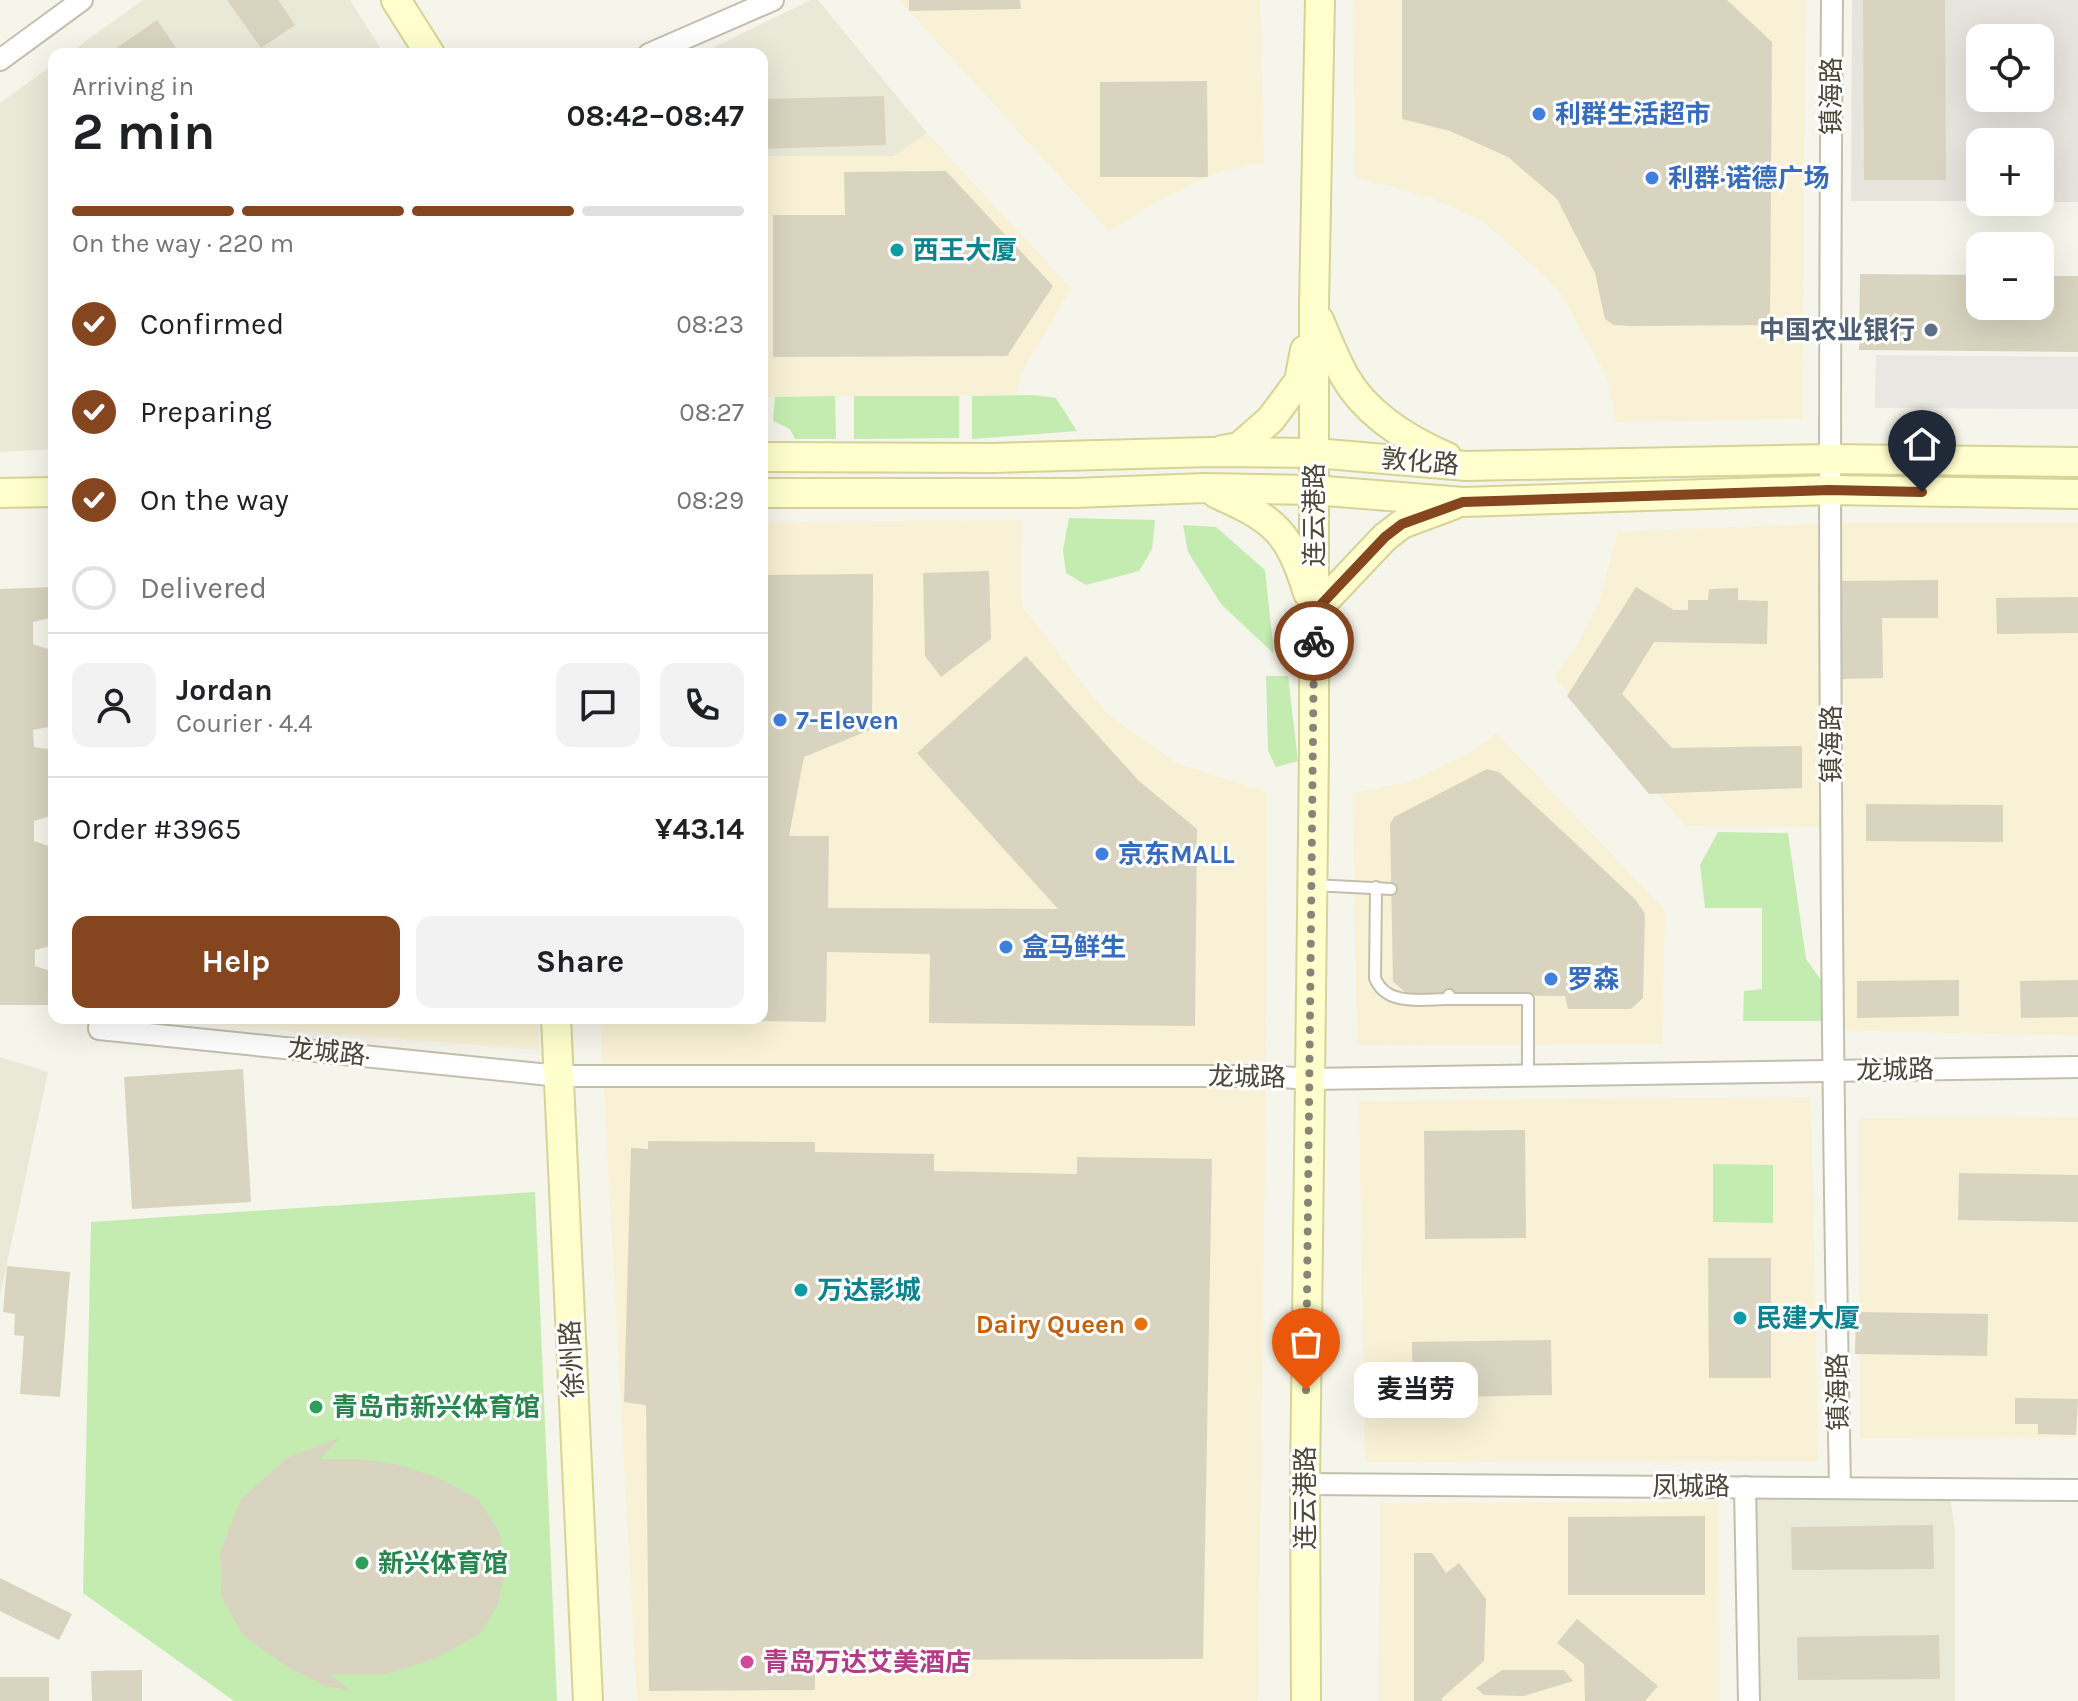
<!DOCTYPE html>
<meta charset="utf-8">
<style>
body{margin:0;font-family:Karla,"Noto Sans SC",sans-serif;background:#f2f2f2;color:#202124;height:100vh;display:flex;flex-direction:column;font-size:30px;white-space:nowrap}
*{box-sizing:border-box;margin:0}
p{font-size:26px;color:#757577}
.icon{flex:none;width:44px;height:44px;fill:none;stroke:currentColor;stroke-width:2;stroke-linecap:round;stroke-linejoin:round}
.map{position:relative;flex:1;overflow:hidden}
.side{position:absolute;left:48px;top:48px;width:720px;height:976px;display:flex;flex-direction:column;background:#fff;border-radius:16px;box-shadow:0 8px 32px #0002}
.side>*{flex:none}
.tools{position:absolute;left:1966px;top:24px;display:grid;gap:16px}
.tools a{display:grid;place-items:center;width:88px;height:88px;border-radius:16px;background:#fff;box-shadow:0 8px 32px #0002;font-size:40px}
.pin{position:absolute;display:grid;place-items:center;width:68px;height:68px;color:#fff;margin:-82px -34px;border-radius:50% 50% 50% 0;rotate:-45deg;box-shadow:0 0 8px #0007}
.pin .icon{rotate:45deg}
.courier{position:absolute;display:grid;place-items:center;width:80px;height:80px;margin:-40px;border:6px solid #84451f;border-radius:50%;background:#fff;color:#222;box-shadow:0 2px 10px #0007}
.bubble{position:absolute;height:56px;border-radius:16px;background:#fff;box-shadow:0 8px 32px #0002;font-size:26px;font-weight:700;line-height:56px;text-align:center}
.headline em{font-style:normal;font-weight:700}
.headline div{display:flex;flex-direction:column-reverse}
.headline{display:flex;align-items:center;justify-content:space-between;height:136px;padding:0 24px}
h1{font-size:52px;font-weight:700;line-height:60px}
.bar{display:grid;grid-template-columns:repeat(4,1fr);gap:12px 8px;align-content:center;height:96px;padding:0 24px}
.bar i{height:10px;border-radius:6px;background:#e0e0e0}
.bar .active{background:#84451f}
.bar p{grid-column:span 4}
.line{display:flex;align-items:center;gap:20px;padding:0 24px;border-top:2px solid #e0e0e0}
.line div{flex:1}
.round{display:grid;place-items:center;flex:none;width:84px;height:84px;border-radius:16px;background:#f2f2f2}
ol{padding:0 24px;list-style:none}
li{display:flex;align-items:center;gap:24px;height:88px}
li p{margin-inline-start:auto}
li .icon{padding:8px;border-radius:50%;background:#84451f;color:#fff;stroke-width:4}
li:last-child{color:#757577}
li i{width:44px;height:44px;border:4px solid #e0e0e0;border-radius:50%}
.cta{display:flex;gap:16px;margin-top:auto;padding:16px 24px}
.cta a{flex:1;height:92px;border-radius:16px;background:#84451f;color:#fff;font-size:32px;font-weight:700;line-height:92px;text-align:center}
.cta a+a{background:#f2f2f2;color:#202124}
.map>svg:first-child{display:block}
.residential{fill:#eae9d8}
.commercial{fill:#f8f1d5}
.industrial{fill:#e6e4dc;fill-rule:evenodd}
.green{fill:#c4ecb1}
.parking{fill:#e8e7e2}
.building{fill:#d9d4bf}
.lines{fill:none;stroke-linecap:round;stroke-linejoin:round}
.lane-casing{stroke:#c2c0ac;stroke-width:14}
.street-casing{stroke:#c2c0ac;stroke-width:24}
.secondary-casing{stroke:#d5d396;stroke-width:32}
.lane{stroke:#fff;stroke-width:10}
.street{stroke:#fff;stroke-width:20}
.secondary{stroke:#fffecc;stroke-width:28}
.done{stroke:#878577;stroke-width:8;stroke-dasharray:0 14.4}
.route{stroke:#84451f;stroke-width:10}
.shop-dot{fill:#3f7fe0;stroke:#fff;stroke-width:3}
.culture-dot{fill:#0f9aa8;stroke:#fff;stroke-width:3}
.service-dot{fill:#5c6f8a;stroke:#fff;stroke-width:3}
.food-dot{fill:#e8710a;stroke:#fff;stroke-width:3}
.leisure-dot{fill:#2e9e5b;stroke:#fff;stroke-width:3}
.hotel-dot{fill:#d1479c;stroke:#fff;stroke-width:3}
.labels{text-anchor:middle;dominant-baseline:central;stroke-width:6;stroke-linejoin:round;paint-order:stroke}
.street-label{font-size:26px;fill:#4b4838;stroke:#fff}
.shop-label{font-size:26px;font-weight:bold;fill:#366cbe;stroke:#fff;text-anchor:start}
.culture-label{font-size:26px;font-weight:bold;fill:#0d838f;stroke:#fff;text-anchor:start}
.service-label{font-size:26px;font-weight:bold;fill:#4e5e75;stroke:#fff;text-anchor:end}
.food-label{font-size:26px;font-weight:bold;fill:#c56008;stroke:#fff;text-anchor:end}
.leisure-label{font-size:26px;font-weight:bold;fill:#27864d;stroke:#fff;text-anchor:start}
.hotel-label{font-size:26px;font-weight:bold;fill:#b23c85;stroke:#fff;text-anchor:start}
</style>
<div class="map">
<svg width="2078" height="1701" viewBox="0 0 2078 1701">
<rect width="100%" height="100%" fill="#f6f5eb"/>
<g class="residential">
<polygon points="143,0 350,0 384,54 68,54"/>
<polygon points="811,0 818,0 927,133 894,156 762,156 762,54 700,54"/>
<polygon points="54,64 54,449 0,452 0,103"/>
<polygon points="0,1057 48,1072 0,1296"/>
<polygon points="1754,1487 1949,1489 1955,1531 1955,1701 1758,1701"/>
</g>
<g class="commercial">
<polygon points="899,0 1260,0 1264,162 1216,173 1159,200 1109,231"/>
<polygon points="1353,0 1805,0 1803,419 1616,422 1607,377 1558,289 1483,221 1429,197 1355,177"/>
<polygon points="927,133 1071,288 1022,372 1016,395 762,397 762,156 894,156"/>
<polygon points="1021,520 1022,606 1105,712 1176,763 1267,792 1266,1076 1258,1701 637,1701 600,1018 762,1018 762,522"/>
<polygon points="1829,523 2078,523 2078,1036 1833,1030 1831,827 1686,826 1554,677 1577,645 1599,602 1618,532"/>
<polygon points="1496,733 1665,910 1662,1044 1357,1045 1353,793 1412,781 1473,751"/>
<polygon points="142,1018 537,1018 539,1050"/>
<polygon points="1811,1097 1818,1461 1365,1462 1359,1101"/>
<polygon points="2078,1117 2078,1437 1860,1438 1859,1118"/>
<polygon points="1719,1502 1720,1701 1379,1701 1380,1503"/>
</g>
<path class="industrial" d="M1852,0H2078V202H2040V142H1980V201H1851ZM1980,38H2040V98H1980Z"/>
<g class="green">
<polygon points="1033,395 1056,398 1077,431 972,439 972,396"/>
<polygon points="835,396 836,439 795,439 790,429 773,421 775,397"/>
<polygon points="854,396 959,396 959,438 854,439"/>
<polygon points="1069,518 1155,520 1152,549 1139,571 1086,585 1066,573 1063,550"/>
<polygon points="1183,525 1216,527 1265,570 1274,654 1221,604 1188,552"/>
<polygon points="1266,676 1288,676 1298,761 1276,767 1268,751"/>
<polygon points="1718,832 1788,833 1806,959 1821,980 1821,1021 1743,1021 1744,991 1762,989 1762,908 1705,908 1700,865"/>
<polygon points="1713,1164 1773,1165 1773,1223 1713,1222"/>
<polygon points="535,1192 557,1701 234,1701 83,1593 91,1222"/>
</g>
<polygon class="parking" points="1876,355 2078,357 2078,409 1875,408"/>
<g class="building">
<polygon points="227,0 278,0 295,25 261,48"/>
<polygon points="909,0 1020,0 1021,9 909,11"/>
<polygon points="1402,0 1727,0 1772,42 1770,325 1631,326 1614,325 1605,319 1595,273 1557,199 1508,157 1450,131 1402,119"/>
<polygon points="1863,0 1945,0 1946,180 1864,180"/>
<polygon points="157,20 180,54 108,54"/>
<polygon points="1207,81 1208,177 1100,177 1100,82"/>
<polygon points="884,96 886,145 762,149 762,99"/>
<polygon points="946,171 1053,286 1007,356 773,357 773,215 845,215 844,172"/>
<polygon points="1860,274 1980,275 1980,306 2040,306 2040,276 2078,276 2078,352 1859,350"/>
<polygon points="989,571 991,639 941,677 925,656 923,573"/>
<polygon points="873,574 872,729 804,757 789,836 829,836 828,908 1058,909 917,753 1026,656 1139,781 1197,829 1195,1026 929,1023 930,954 827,952 826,1022 753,1021 753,1018 762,1018 762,575"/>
<polygon points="1938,580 1938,618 1882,618 1883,678 1842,679 1841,581"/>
<polygon points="54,587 54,617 33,622 33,644 54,651 54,726 33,730 34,747 54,750 54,815 34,821 34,841 54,848 54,945 35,950 35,966 54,972 54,1005 0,1005 0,589"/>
<polygon points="1636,587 1674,610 1688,610 1688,600 1708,600 1709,589 1738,588 1738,600 1768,601 1767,644 1654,642 1622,694 1672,748 1802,746 1802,788 1649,794 1567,696"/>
<polygon points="2078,597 2078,633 1997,634 1996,598"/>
<polygon points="1487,769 1499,772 1635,899 1645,914 1643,998 1631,1009 1568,1009 1565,996 1409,995 1393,982 1390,824 1394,817"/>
<polygon points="1866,804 2003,805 2003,842 1866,841"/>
<polygon points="1959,980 1959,1016 1857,1018 1857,981"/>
<polygon points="2078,980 2078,1017 2021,1018 2020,981"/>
<rect x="408" y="1018" width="71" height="3"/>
<polygon points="243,1069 251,1202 132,1209 124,1077"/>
<polygon points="1525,1130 1526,1238 1425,1239 1424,1131"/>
<polygon points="648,1141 815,1142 815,1152 934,1154 934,1171 1077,1174 1077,1157 1212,1159 1203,1659 815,1660 815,1690 649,1691 646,1405 624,1402 631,1148 648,1149"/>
<polygon points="1959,1173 2078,1175 2078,1222 1958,1220"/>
<polygon points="1708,1258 1771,1258 1771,1378 1709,1378"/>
<polygon points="7,1266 70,1272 60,1397 20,1394 24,1336 14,1335 15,1314 3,1312"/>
<polygon points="1856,1312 1988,1314 1987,1356 1855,1354"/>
<polygon points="1551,1340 1552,1395 1413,1398 1412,1342"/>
<polygon points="2015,1398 2078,1399 2076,1435 2038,1434 2038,1424 2015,1424"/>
<polygon points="341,1437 320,1459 360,1459 396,1464 439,1478 478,1499 500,1533 504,1575 498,1604 480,1634 434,1659 386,1674 329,1674 352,1691 325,1686 287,1667 243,1635 221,1596 220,1552 241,1499 287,1458"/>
<polygon points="1705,1516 1705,1595 1568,1595 1568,1517"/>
<polygon points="1933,1525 1934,1569 1792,1570 1791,1527"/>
<polygon points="1414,1553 1432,1553 1446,1573 1459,1563 1486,1599 1484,1661 1441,1699 1443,1701 1414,1701"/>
<polygon points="0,1578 72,1614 59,1640 0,1611"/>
<polygon points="1577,1619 1658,1686 1645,1701 1585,1701 1584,1664 1557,1643"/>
<polygon points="1939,1635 1940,1679 1798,1680 1797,1637"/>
<polygon points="142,1670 142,1701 92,1701 91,1671"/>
<polygon points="1502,1670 1564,1670 1573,1681 1524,1696 1484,1695 1476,1688"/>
<rect x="0" y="1677" width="49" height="24"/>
</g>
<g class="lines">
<defs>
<g id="lane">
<polyline points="1313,885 1391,889"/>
<path d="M1376,887L1375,978C1386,1007 1424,999 1449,999"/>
<polyline points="1449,995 1449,999 1528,999 1528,1073"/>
</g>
<g id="street">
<path d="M1832,0C1828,496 1830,992 1840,1488"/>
<polyline points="649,54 773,0"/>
<polyline points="0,60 82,0"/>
<polyline points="100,1018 99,1029 559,1076 1266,1076 1310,1079 2078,1067"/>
<polyline points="1305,1484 2078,1490"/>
<polyline points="1745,1487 1749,1701"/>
</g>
<g id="secondary">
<polyline points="396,0 430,54"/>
<path d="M1319,320C1327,339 1335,359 1345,377C1367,415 1408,440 1447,457"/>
<polyline points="1222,450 1239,447 1271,419 1299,381 1305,350"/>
<polyline points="762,457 993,458 1210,452 1315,453 1466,466 1829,459 2078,462"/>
<polyline points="0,493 54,492"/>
<polyline points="762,493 1074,493 1205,488 1313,490 1463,502 1829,490 2078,494"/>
<path d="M1217,494C1274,519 1289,531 1308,593"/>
<polyline points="1314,612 1385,537 1402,524 1453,505"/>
<polyline points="556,1018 588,1701"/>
<polyline points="1306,1701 1305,1484 1314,753 1314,306 1320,0"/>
</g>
</defs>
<use href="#lane" class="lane-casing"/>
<use href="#street" class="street-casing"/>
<use href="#secondary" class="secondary-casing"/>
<use href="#lane" class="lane"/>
<use href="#street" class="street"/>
<use href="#secondary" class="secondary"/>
</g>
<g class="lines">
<polyline class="done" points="1306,1390 1314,641"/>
<polyline class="route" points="1314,641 1314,612 1385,537 1402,524 1463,502 1829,490 1922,492"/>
</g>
<g class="shop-dot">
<circle cx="1539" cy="114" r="8"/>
<circle cx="1652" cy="178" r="8"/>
<circle cx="780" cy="720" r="8"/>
<circle cx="1102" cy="854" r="8"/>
<circle cx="1006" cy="947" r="8"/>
<circle cx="1551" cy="979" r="8"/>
</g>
<g class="culture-dot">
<circle cx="897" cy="250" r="8"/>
<circle cx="801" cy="1290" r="8"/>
<circle cx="1740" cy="1318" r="8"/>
</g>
<circle class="service-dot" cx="1931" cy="330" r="8"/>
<circle class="food-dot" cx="1141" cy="1324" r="8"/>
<g class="leisure-dot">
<circle cx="316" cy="1407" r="8"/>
<circle cx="362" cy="1563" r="8"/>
</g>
<circle class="hotel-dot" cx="747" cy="1662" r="8"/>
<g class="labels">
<g class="street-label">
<text transform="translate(1831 96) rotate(-90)">镇海路</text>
<text transform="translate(1420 462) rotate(5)">敦化路</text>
<text transform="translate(1314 515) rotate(-90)">连云港路</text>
<text transform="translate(1831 744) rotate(-90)">镇海路</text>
<text transform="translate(329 1052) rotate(6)">龙城路·</text>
<text transform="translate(1895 1070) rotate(-1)">龙城路</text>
<text transform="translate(1247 1077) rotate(1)">龙城路</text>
<text transform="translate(572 1359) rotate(-93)">徐州路</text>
<text transform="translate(1838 1392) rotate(-91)">镇海路</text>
<text x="1691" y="1486">凤城路</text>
<text transform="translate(1305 1498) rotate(-90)">连云港路</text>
</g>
<g class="shop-label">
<text x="1555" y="114">利群生活超市</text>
<text x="1668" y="178">利群·诺德广场</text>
<text x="796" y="720">7-Eleven</text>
<text x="1118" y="854">京东MALL</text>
<text x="1022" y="947">盒马鲜生</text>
<text x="1567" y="979">罗森</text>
</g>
<g class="culture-label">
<text x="913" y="250">西王大厦</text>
<text x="817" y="1290">万达影城</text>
<text x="1756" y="1318">民建大厦</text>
</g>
<g class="service-label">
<text x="1915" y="330">中国农业银行</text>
</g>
<g class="food-label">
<text x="1125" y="1324">Dairy Queen</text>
</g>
<g class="leisure-label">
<text x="332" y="1407">青岛市新兴体育馆</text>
<text x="378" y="1563">新兴体育馆</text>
</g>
<g class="hotel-label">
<text x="763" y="1662">青岛万达艾美酒店</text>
</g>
</g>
</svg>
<div class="tools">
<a><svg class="icon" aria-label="locate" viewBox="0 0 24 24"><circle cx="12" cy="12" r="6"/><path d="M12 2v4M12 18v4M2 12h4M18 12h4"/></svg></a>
<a>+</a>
<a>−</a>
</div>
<div class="pin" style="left:1306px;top:1390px;background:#ea580c"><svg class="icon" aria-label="bag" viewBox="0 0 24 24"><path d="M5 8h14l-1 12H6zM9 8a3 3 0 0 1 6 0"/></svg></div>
<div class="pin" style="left:1922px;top:492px;background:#1f2937"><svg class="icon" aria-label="home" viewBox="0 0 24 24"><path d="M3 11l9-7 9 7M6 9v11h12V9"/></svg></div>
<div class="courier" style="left:1314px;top:641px"><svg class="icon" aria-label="bike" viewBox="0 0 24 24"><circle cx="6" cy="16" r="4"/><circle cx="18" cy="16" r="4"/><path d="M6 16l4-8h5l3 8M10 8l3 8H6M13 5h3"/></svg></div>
<div class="bubble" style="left:1354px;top:1362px;width:124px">麦当劳</div>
<section class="side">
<div class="headline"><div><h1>2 min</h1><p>Arriving in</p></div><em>08:42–08:47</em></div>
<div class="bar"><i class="active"></i><i class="active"></i><i class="active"></i><i></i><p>On the way · 220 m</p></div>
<ol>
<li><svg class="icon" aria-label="check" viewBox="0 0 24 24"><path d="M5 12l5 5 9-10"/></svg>Confirmed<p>08:23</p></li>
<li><svg class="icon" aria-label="check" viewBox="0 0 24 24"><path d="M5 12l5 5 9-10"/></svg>Preparing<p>08:27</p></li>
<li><svg class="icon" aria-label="check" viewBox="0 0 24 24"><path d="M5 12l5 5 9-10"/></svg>On the way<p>08:29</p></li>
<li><i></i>Delivered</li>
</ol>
<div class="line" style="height:144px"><a class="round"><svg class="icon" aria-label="person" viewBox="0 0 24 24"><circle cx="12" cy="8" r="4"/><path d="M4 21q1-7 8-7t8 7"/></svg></a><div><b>Jordan</b><p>Courier · 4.4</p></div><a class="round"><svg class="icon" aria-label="chat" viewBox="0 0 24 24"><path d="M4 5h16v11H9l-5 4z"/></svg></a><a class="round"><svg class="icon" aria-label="phone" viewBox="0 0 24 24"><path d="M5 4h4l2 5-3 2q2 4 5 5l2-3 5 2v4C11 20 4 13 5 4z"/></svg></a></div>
<div class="line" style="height:104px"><div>Order #3965</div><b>¥43.14</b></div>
<div class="cta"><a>Help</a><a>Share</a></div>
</section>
</div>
